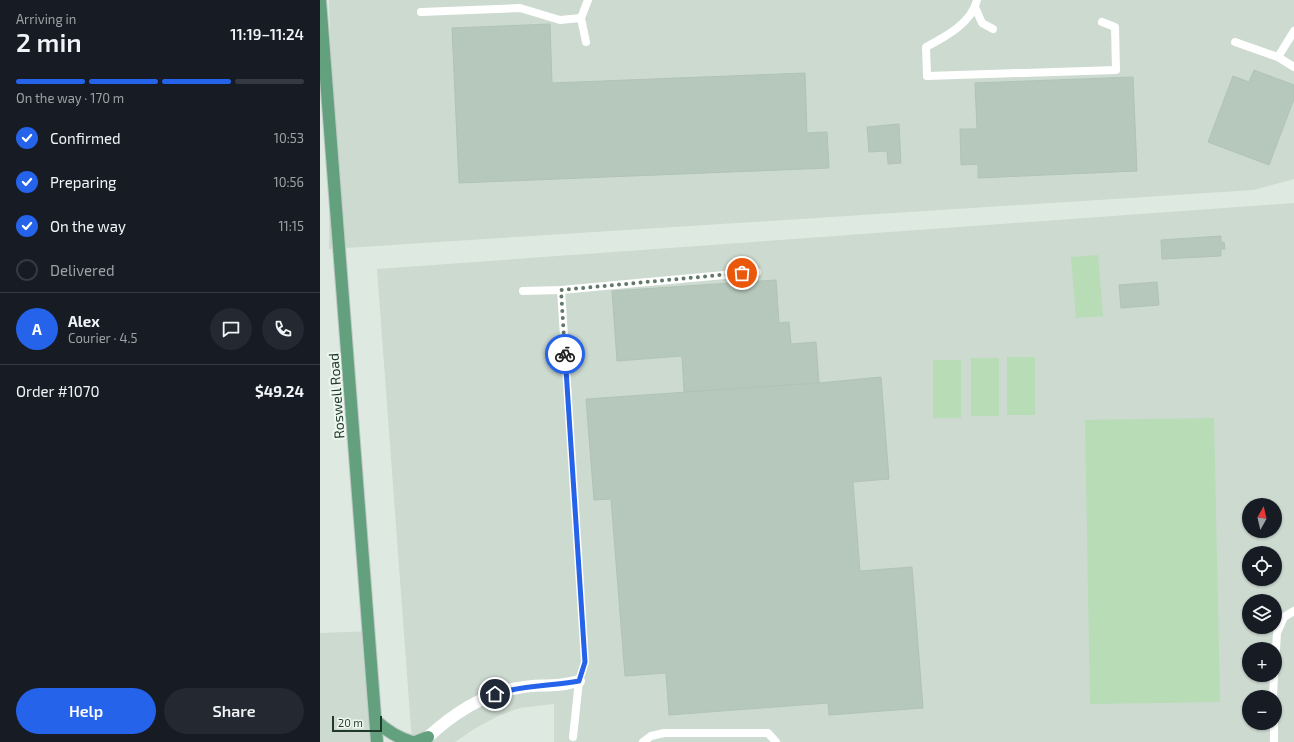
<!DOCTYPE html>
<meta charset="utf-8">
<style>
body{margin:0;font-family:"Exo 2",sans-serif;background:#242831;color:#f1f3f6;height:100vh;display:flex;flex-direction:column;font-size:15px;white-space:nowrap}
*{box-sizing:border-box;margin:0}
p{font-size:13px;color:#9ea1a6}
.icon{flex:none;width:22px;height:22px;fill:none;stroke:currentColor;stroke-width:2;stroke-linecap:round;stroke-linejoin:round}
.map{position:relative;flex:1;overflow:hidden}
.sheet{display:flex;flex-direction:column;background:#171b24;width:320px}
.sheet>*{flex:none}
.needle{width:26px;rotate:8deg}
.buttons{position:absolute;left:922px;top:498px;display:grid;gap:8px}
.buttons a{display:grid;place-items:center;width:40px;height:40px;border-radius:50%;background:#171b24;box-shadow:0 1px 3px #0004;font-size:20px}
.scale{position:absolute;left:12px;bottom:10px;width:50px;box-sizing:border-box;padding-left:4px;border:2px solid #1f3a2b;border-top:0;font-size:11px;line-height:14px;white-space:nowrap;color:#1f3a2b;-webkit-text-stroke:3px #eef7f0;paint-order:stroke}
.pin{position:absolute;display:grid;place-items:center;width:34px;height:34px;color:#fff;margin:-17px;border:2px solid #fff;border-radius:50%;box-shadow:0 1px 4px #0007}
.courier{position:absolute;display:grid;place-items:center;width:40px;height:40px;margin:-20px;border:3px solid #2563eb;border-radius:50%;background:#fff;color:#222;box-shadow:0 1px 5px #0007}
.headline em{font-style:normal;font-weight:600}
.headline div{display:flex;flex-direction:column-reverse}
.headline{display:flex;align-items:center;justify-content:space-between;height:68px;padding:0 16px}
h1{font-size:26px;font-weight:600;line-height:30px}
.bar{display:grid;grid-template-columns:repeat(4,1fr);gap:6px 4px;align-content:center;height:48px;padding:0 16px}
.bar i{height:5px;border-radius:3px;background:#363941}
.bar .selected{background:#2563eb}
.bar p{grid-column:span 4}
.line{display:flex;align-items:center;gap:10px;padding:0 16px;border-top:1px solid #363941}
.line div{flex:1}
.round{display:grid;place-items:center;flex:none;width:42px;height:42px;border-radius:21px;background:#242831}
ol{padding:0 16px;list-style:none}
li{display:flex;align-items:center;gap:12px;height:44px}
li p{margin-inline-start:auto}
li .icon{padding:4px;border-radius:50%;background:#2563eb;color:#fff;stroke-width:4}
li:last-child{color:#9ea1a6}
li i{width:22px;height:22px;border:2px solid #363941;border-radius:50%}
.primary-button{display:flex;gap:8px;margin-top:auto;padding:8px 16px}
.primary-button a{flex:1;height:46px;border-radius:24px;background:#2563eb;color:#fff;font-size:16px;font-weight:600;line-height:46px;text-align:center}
.primary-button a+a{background:#242831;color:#f1f3f6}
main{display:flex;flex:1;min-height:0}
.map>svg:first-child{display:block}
.built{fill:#ccdad0;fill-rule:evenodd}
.green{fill:#b7dcb6}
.building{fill:#b6c8bc;stroke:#b1c3b6}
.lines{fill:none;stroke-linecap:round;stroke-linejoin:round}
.primary-casing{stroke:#c0c8c4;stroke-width:14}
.lane{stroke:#fff;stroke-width:8}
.street{stroke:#fff;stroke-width:12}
.primary{stroke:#62a07e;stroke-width:12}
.done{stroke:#62786b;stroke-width:4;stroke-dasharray:0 7.2}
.route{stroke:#2563eb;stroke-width:5}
.labels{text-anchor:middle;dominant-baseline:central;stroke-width:4;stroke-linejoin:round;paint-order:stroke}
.street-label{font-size:14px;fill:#1f3a2b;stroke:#eef7f0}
</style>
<main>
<section class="sheet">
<div class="headline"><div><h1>2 min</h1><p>Arriving in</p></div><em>11:19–11:24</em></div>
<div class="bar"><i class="selected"></i><i class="selected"></i><i class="selected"></i><i></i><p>On the way · 170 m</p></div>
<ol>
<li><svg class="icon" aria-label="check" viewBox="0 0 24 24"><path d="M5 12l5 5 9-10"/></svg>Confirmed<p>10:53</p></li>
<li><svg class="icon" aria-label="check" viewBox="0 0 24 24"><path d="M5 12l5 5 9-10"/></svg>Preparing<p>10:56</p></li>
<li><svg class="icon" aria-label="check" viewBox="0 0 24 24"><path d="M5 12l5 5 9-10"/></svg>On the way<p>11:15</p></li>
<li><i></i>Delivered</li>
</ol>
<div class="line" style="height:72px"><b class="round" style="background:#2563eb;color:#fff">A</b><div><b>Alex</b><p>Courier · 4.5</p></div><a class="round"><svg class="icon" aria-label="chat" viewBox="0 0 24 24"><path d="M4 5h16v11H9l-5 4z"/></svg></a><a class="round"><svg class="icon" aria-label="phone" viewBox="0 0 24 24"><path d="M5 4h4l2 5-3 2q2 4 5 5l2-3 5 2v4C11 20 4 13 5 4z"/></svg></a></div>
<div class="line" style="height:52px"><div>Order #1070</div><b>$49.24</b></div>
<div class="primary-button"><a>Help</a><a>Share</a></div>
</section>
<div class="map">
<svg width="974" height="742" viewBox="0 0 974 742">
<rect width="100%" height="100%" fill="#deeae1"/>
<g class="built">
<polygon points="9,0 974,0 974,179 934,190 9,249 11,74"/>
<path d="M974,203V742H234V704L200,708L178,716L154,729L135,742H92L57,269ZM929,505H955V531H929ZM929,553H955V579H929ZM929,601H955V627H929ZM929,649H955V675H929ZM929,697H955V723H929Z"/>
<polygon points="53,631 60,742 0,742 0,633"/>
</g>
<g class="green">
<polygon points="778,255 783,316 756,318 751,257"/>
<rect x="687" y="357" width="28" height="58"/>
<rect x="651" y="358" width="28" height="58"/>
<rect x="613" y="360" width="28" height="58"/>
<polygon points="894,418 900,702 770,704 765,420"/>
</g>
<g class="building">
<polygon points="230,24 232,83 485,73 487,133 507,132 509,168 139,183 132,28"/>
<polygon points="934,70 974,85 974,99 949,165 888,142 913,76 929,82"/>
<polygon points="813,77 817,171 658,178 658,164 641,165 640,129 657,129 655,83"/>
<polygon points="579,124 581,163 568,164 567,151 549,152 547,127"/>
<polygon points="901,236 901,243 904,242 905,249 901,249 901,256 842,259 841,240"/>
<polygon points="456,280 459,323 469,322 471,344 496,342 499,383 364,392 362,356 297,361 292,291"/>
<polygon points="837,282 839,305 801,308 799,285"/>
<polygon points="561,377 569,479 533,482 540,571 592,567 603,708 509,715 508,703 349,715 346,673 305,676 291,499 274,500 266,399 499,383"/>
</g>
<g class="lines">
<defs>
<g id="primary">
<polyline points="0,0 57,742"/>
<path d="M56,721C67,731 78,738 92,742"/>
<polyline points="95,742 108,737"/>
</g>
</defs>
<use href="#primary" class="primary-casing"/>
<g class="lane">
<path d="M657,0C652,23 625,37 606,47L607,76L796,70L795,27L782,22"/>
<polyline points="655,7 662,23 673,29"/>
<polyline points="101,12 200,8 240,20 261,18"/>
<polyline points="974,31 958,57 974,67"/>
<polyline points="266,42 261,18 268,0"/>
<polyline points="915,42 958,57"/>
<polyline points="241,290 265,662 259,681 253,737"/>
<polyline points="203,291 241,290 437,272"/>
<polyline points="955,666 957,633 964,617 974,611"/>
<polyline points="953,697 954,675"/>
<polyline points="954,723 954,742"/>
<polyline points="323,742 331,736 344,733 448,733 456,742"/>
</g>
<path class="street" d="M108,737C134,713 163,694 198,688C211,685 223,686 235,685C243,685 251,683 259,681"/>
<use href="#primary" class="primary"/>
</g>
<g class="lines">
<polyline class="done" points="245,354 241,290 422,273"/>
<path class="route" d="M175,694C203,685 231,686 259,681L265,662L245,354"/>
</g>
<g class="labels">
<g class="street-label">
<text transform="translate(16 396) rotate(-94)">Roswell Road</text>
</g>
</g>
</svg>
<div class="buttons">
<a><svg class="needle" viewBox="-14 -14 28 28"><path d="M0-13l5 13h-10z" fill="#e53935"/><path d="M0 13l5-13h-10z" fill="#9ea1a6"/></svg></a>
<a><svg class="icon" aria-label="locate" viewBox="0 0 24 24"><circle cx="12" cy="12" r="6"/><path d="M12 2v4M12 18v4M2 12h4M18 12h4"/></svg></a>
<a><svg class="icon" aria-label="layers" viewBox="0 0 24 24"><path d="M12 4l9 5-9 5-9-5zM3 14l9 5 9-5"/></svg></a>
<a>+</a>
<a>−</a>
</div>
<div class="scale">20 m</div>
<div class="pin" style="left:422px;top:273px;background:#ea580c"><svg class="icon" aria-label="bag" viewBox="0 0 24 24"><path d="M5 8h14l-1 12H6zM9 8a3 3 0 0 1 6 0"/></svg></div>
<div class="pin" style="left:175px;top:694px;background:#1f2937"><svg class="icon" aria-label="home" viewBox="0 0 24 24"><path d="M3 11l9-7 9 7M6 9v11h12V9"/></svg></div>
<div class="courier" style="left:245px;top:354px"><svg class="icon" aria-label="bike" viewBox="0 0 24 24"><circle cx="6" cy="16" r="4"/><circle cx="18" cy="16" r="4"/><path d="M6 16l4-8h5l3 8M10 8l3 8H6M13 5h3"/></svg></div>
</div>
</main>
